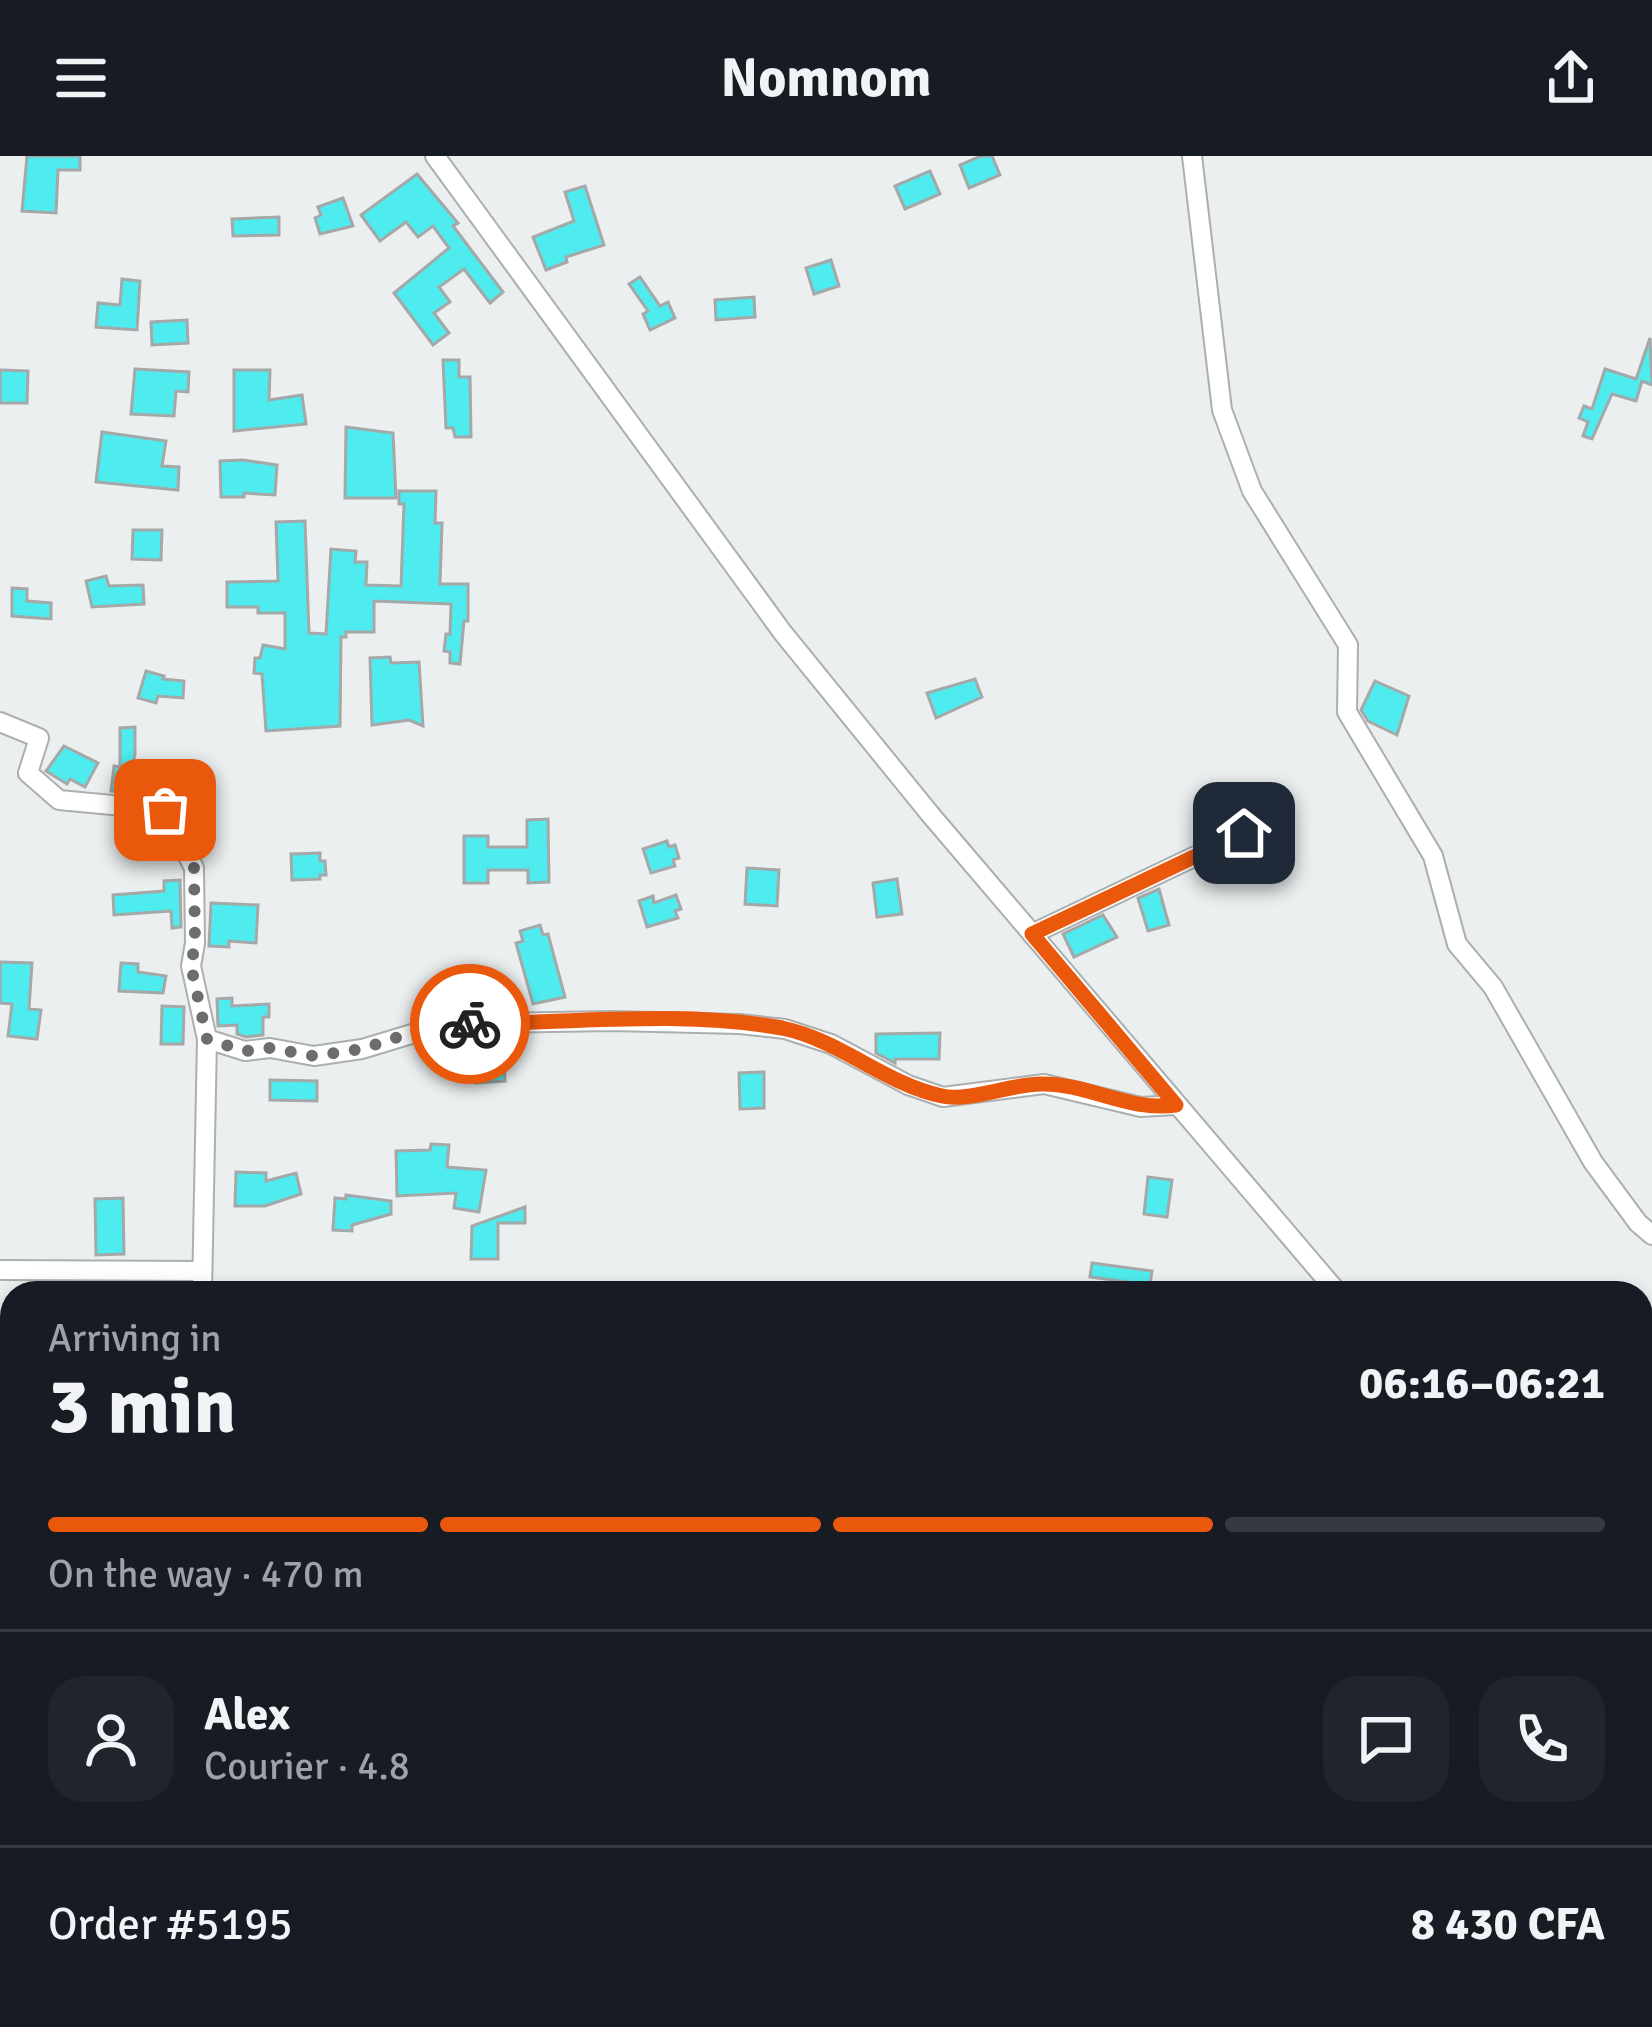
<!DOCTYPE html>
<meta charset="utf-8">
<style>
body{margin:0;font-family:Signika,sans-serif;background:#20242c;color:#f1f3f6;height:100vh;display:flex;flex-direction:column;font-size:45px;white-space:nowrap}
*{box-sizing:border-box;margin:0}
p{font-size:39px;color:#9ea1a6}
.icon{flex:none;width:66px;height:66px;fill:none;stroke:currentColor;stroke-width:2;stroke-linecap:round;stroke-linejoin:round}
.map{position:relative;flex:1;overflow:hidden}
.panel{position:absolute;left:0px;top:1125px;width:1653px;height:747px;display:flex;flex-direction:column;background:#171b24;border-radius:36px 36px 0 0;box-shadow:0 6px 18px #0003}
.panel>*{flex:none}
.pin{position:absolute;display:grid;place-items:center;width:102px;height:102px;color:#fff;margin:-51px;border-radius:24px;box-shadow:0 6px 18px #0006}
.courier{position:absolute;display:grid;place-items:center;width:120px;height:120px;margin:-60px;border:9px solid #ea580c;border-radius:50%;background:#fff;color:#222;box-shadow:0 3px 15px #0007}
.overview em{font-style:normal;font-weight:700}
.overview div{display:flex;flex-direction:column-reverse}
.overview{display:flex;align-items:center;justify-content:space-between;height:204px;padding:0 48px}
h1{font-size:78px;font-weight:700;line-height:90px}
.bar{display:grid;grid-template-columns:repeat(4,1fr);gap:18px 12px;align-content:center;height:144px;padding:0 48px}
.bar i{height:15px;border-radius:9px;background:#363941}
.bar .selected{background:#ea580c}
.bar p{grid-column:span 4}
.line{display:flex;align-items:center;gap:30px;padding:0 48px;border-top:3px solid #363941}
.line div{flex:1}
.round{display:grid;place-items:center;flex:none;width:126px;height:126px;border-radius:36px;background:#20242c}
header{display:flex;justify-content:space-between;align-items:center;height:156px;padding:0 48px;background:#171b24;font-size:54px;font-weight:700}
.map>svg:first-child{display:block}
.building{fill:#4eecee;stroke:#a4a8a8;stroke-width:3}
.lines{fill:none;stroke-linecap:round;stroke-linejoin:round}
.minor-casing{stroke:#abafaf;stroke-width:22}
.minor{stroke:#fff;stroke-width:18}
.done{stroke:#6c6e6e;stroke-width:12;stroke-dasharray:0 21.6}
.route{stroke:#ea580c;stroke-width:15}
</style>
<header><svg class="icon" aria-label="menu" viewBox="0 0 24 24"><path d="M4 6h16M4 12h16M4 18h16"/></svg>Nomnom<svg class="icon" aria-label="share" viewBox="0 0 24 24"><path d="M12 15V3M7 8l5-5 5 5M5 13v7h14v-7"/></svg></header>
<div class="map">
<svg width="1652" height="1871" viewBox="0 0 1652 1871">
<rect width="100%" height="100%" fill="#ebefef"/>
<g class="building">
<polygon points="27,0 80,0 80,14 58,14 56,57 22,55"/>
<polygon points="981,0 992,0 1000,19 969,32 960,9"/>
<polygon points="930,15 940,38 905,53 895,30"/>
<polygon points="417,18 458,67 453,70 503,136 490,147 464,113 439,131 450,146 434,157 449,177 433,189 394,137 449,92 433,70 418,81 406,66 380,85 361,59"/>
<polygon points="585,30 604,89 566,101 567,106 546,114 533,81 574,65 565,36"/>
<polygon points="343,42 353,70 320,78 315,62 321,59 318,51"/>
<polygon points="279,61 279,79 233,80 232,63"/>
<polygon points="831,104 839,130 814,138 806,112"/>
<polygon points="640,121 660,150 668,146 675,162 650,174 643,158 648,155 629,128"/>
<polygon points="122,123 140,125 137,174 96,171 98,147 120,149"/>
<polygon points="754,141 755,161 716,164 715,144"/>
<polygon points="187,164 188,187 152,189 151,166"/>
<polygon points="1650,182 1652,229 1642,225 1636,245 1612,238 1592,283 1583,280 1588,266 1579,262 1584,250 1592,253 1605,213 1636,223"/>
<polygon points="443,204 459,204 459,221 470,221 471,281 455,281 453,272 446,272"/>
<polygon points="135,213 189,216 188,236 176,235 174,260 131,258"/>
<polygon points="0,214 28,215 27,247 0,247"/>
<polygon points="234,214 270,214 269,244 302,239 306,268 234,275"/>
<polygon points="346,271 393,277 396,342 345,342"/>
<polygon points="102,276 166,285 162,310 179,311 178,334 96,326"/>
<polygon points="243,304 277,309 275,339 244,337 244,341 221,341 220,305"/>
<polygon points="399,335 436,335 435,367 442,367 440,428 468,428 468,465 464,465 460,508 450,507 450,496 444,495 446,478 450,478 451,448 374,445 374,476 346,476 346,481 341,481 340,570 266,575 262,518 254,517 255,502 260,502 263,489 285,493 285,457 258,457 258,451 227,451 227,426 278,425 276,366 305,365 309,477 326,478 331,393 356,395 355,406 367,406 366,429 401,430 404,348 399,348"/>
<polygon points="133,374 162,374 161,404 132,403"/>
<polygon points="106,420 109,430 143,429 144,448 92,451 86,425"/>
<polygon points="12,432 27,433 27,445 51,447 51,463 12,460"/>
<polygon points="390,501 391,507 419,506 423,570 409,564 372,569 370,502"/>
<polygon points="146,515 164,520 163,523 184,525 183,542 158,540 156,547 138,542"/>
<polygon points="975,523 982,541 936,562 927,537"/>
<polygon points="1375,525 1409,540 1397,579 1368,565 1361,554"/>
<polygon points="135,571 135,598 128,637 111,635 114,610 120,611 120,572"/>
<polygon points="64,590 98,607 85,631 70,623 67,628 46,615"/>
<polygon points="548,663 549,726 528,727 528,714 488,714 488,727 464,727 464,680 488,680 488,691 527,691 527,664"/>
<polygon points="667,685 669,691 675,689 679,702 673,704 675,710 651,717 643,693"/>
<polygon points="320,697 320,705 325,705 326,719 320,719 320,723 292,724 291,698"/>
<polygon points="747,712 779,714 777,750 745,748"/>
<polygon points="897,723 902,758 877,761 873,727"/>
<polygon points="180,724 181,771 172,772 171,755 114,759 113,739 164,735 164,725"/>
<polygon points="1159,733 1169,769 1148,775 1138,742"/>
<polygon points="676,739 681,753 675,755 678,762 647,771 639,745 653,740 654,747"/>
<polygon points="211,747 258,749 256,787 229,785 229,791 209,790"/>
<polygon points="1103,759 1117,781 1074,801 1063,778"/>
<polygon points="540,769 543,779 548,778 565,841 533,848 516,787 523,785 520,775"/>
<polygon points="0,806 32,807 29,853 41,854 37,883 8,880 12,848 0,847"/>
<polygon points="121,807 138,808 138,816 166,820 163,837 119,835"/>
<polygon points="232,842 232,850 269,848 269,861 263,861 263,879 246,881 237,878 237,869 218,870 217,843"/>
<polygon points="162,850 184,851 183,888 161,888"/>
<polygon points="940,877 939,903 895,903 895,907 876,897 876,878"/>
<polygon points="503,889 505,925 476,927 475,890"/>
<polygon points="764,916 764,952 740,953 739,917"/>
<polygon points="270,924 317,925 317,945 270,944"/>
<polygon points="431,988 449,989 447,1011 486,1014 479,1056 454,1052 456,1037 397,1040 396,995 430,994"/>
<polygon points="236,1016 266,1017 266,1025 296,1017 301,1038 265,1050 235,1050"/>
<polygon points="1148,1021 1172,1024 1167,1061 1144,1058"/>
<polygon points="346,1039 391,1045 391,1058 352,1069 352,1075 333,1074 335,1042 346,1043"/>
<polygon points="123,1042 124,1098 96,1099 95,1043"/>
<polygon points="525,1051 525,1067 498,1067 498,1103 471,1103 472,1070"/>
<polygon points="1092,1107 1152,1115 1150,1129 1090,1121"/>
</g>
<g class="lines">
<defs>
<g id="minor">
<polyline points="435,0 783,477 930,658 1338,1137"/>
<polyline points="1192,0 1222,254 1252,335 1348,489 1347,556 1433,700 1457,788 1493,831 1593,1006 1638,1067 1652,1079"/>
<polyline points="0,566 39,582 28,617 59,644 165,654 194,712 195,787 191,810 207,883 202,1137"/>
<polyline points="1032,778 1244,677"/>
<polyline points="207,883 245,895 270,892 314,900 362,893 445,868 612,865 740,868 785,873 831,888 908,929 943,941 1044,928 1141,951 1176,949"/>
<polyline points="0,1114 202,1115"/>
<polyline points="0,1281 12,1281"/>
<polyline points="1641,1367 1652,1373"/>
<polyline points="0,1443 12,1443"/>
<polyline points="0,1597 12,1597"/>
<polyline points="1641,1737 1652,1740"/>
<polyline points="194,1860 194,1871"/>
<polyline points="1369,1871 1384,1860"/>
</g>
</defs>
<use href="#minor" class="minor-casing"/>
<use href="#minor" class="minor"/>
</g>
<g class="lines">
<polyline class="done" points="165,654 194,712 195,787 191,810 207,883 245,895 270,892 314,900 362,893 425,872 470,868"/>
<path class="route" d="M470,868C570,867 683,854 782,872C840,884 885,928 942,940C969,946 1011,928 1041,928C1088,927 1128,956 1176,949L1032,778L1244,677"/>
</g>
</svg>
<div class="pin" style="left:165px;top:654px;background:#ea580c"><svg class="icon" aria-label="bag" viewBox="0 0 24 24"><path d="M5 8h14l-1 12H6zM9 8a3 3 0 0 1 6 0"/></svg></div>
<div class="pin" style="left:1244px;top:677px;background:#1f2937"><svg class="icon" aria-label="home" viewBox="0 0 24 24"><path d="M3 11l9-7 9 7M6 9v11h12V9"/></svg></div>
<div class="courier" style="left:470px;top:868px"><svg class="icon" aria-label="bike" viewBox="0 0 24 24"><circle cx="6" cy="16" r="4"/><circle cx="18" cy="16" r="4"/><path d="M6 16l4-8h5l3 8M10 8l3 8H6M13 5h3"/></svg></div>
<section class="panel">
<div class="overview"><div><h1>3 min</h1><p>Arriving in</p></div><em>06:16–06:21</em></div>
<div class="bar"><i class="selected"></i><i class="selected"></i><i class="selected"></i><i></i><p>On the way · 470 m</p></div>
<div class="line" style="height:216px"><a class="round"><svg class="icon" aria-label="person" viewBox="0 0 24 24"><circle cx="12" cy="8" r="4"/><path d="M4 21q1-7 8-7t8 7"/></svg></a><div><b>Alex</b><p>Courier · 4.8</p></div><a class="round"><svg class="icon" aria-label="chat" viewBox="0 0 24 24"><path d="M4 5h16v11H9l-5 4z"/></svg></a><a class="round"><svg class="icon" aria-label="phone" viewBox="0 0 24 24"><path d="M5 4h4l2 5-3 2q2 4 5 5l2-3 5 2v4C11 20 4 13 5 4z"/></svg></a></div>
<div class="line" style="height:156px"><div>Order #5195</div><b>8 430 CFA</b></div>
</section>
</div>
